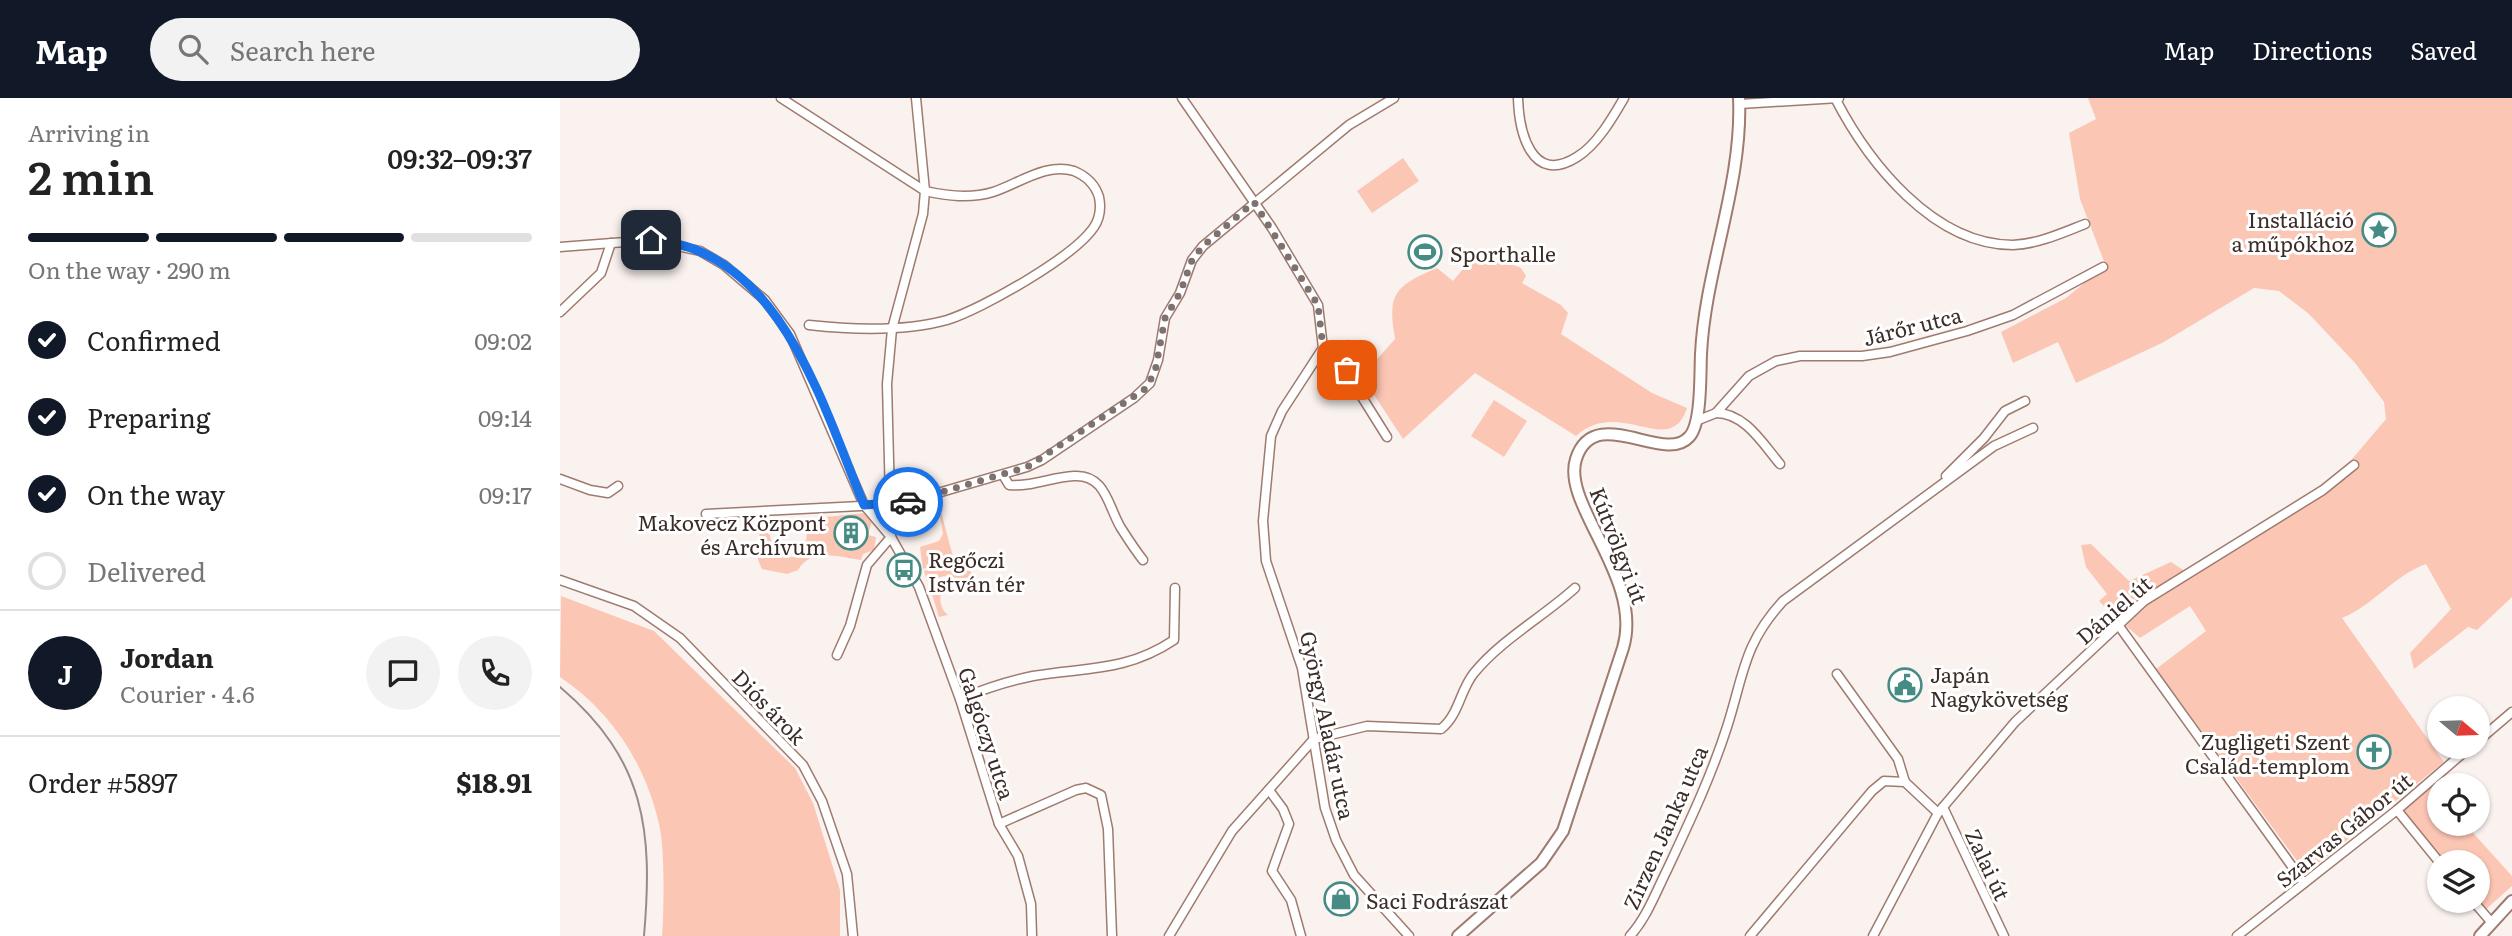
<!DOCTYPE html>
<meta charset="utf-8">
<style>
body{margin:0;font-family:Literata,serif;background:#f2f2f2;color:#222;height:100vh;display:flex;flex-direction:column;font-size:26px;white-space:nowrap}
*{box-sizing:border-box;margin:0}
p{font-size:23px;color:#767676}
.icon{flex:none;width:38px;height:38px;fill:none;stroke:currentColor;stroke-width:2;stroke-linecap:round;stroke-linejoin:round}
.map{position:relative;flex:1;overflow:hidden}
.panel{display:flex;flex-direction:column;background:#fff;width:560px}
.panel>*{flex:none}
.needle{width:46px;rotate:109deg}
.tools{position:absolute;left:1867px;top:598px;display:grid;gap:14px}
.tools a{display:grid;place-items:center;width:63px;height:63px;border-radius:50%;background:#fff;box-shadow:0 2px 5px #0004;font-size:35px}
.pin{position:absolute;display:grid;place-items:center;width:60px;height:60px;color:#fff;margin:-30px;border-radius:14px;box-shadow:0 4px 10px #0006}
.courier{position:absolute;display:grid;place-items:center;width:70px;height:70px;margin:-35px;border:5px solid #1a73e8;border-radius:50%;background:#fff;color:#222;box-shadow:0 2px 9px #0007}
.summary em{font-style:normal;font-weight:600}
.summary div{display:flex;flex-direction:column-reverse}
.summary{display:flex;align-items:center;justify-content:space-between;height:119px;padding:0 28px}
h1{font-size:46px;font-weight:600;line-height:52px}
.bar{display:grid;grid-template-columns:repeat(4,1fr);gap:10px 7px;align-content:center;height:84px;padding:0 28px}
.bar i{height:9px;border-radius:5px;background:#e0e0e0}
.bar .current{background:#111827}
.bar p{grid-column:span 4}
.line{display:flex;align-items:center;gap:18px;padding:0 28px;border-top:2px solid #e0e0e0}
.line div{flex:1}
.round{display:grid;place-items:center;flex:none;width:74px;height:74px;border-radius:37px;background:#f2f2f2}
ol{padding:0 28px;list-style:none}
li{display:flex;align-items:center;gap:21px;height:77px}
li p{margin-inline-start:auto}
li .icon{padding:7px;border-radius:50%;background:#111827;color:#fff;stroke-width:4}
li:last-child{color:#767676}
li i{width:38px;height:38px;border:4px solid #e0e0e0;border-radius:50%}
header{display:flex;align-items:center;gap:42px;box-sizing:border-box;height:98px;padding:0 35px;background:#111827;color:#fff}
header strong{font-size:33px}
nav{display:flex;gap:38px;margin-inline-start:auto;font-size:24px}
.search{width:490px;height:63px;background:#f2f2f2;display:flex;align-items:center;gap:18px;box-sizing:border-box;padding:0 24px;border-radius:38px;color:#767676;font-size:26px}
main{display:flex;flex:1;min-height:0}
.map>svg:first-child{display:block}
.green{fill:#fcc6b4}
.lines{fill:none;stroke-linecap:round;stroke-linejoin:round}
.minor-casing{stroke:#9f7b6f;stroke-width:11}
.tertiary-casing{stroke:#9f7b6f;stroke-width:14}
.minor{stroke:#fff;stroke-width:8}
.tertiary{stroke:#fff;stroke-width:10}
.tram{stroke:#988c88;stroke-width:2}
.done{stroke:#7e726e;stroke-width:7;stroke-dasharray:0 12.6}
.route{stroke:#1a73e8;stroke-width:9}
.labels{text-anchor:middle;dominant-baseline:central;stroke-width:6;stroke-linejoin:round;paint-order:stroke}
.poi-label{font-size:21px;fill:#3c2d28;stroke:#fff;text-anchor:start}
.street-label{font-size:21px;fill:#3c2d28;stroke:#fff}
</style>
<header>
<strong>Map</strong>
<div class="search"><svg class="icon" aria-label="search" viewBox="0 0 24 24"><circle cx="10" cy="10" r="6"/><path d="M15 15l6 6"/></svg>Search here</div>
<nav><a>Map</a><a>Directions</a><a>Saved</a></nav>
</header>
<main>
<section class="panel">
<div class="summary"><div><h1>2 min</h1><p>Arriving in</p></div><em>09:32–09:37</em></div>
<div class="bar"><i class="current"></i><i class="current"></i><i class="current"></i><i></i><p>On the way · 290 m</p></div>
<ol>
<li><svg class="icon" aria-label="check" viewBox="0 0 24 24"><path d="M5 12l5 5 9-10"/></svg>Confirmed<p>09:02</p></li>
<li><svg class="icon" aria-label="check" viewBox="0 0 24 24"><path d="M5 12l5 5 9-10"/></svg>Preparing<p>09:14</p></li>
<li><svg class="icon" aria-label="check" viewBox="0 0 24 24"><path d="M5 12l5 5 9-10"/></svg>On the way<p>09:17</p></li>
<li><i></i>Delivered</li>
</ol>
<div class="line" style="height:126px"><b class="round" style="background:#111827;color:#fff">J</b><div><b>Jordan</b><p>Courier · 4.6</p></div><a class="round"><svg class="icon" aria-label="chat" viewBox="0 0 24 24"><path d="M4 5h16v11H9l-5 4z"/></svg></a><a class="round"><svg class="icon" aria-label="phone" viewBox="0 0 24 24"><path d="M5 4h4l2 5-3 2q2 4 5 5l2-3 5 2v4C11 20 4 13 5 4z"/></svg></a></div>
<div class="line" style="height:91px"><div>Order #5897</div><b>$18.91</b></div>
</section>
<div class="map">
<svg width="1952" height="838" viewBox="0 0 1952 838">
<rect width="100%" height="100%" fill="#faf2ef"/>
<g class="green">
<path d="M1528,0H1952V499L1917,532L1908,529L1854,571L1850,555L1891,511L1866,466C1833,478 1814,507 1782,520L1884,664L1746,775L1596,571L1646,533L1630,508L1580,540L1566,528L1575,517L1569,509L1553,517L1539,503L1547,496L1526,469L1521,447L1531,446L1569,483L1611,464L1631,477L1760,399L1826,321L1824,304L1795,265L1749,216L1719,193L1694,190L1602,245L1516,285L1498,244L1453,265L1441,234L1506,200L1535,176L1547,171L1520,101L1509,35L1536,21Z"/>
<polygon points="843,60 859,83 812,115 797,93"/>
<path d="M926,156L961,170L966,178L962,185L1001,207L1008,215L1001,236L1092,295L1127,310C1110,362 1060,298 1016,338L915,275L843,341L790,260L772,249L789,241L801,268H811L835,241C827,195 835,188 877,170L893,183L912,160Z"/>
<polygon points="934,302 967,323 944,359 911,338"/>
<polygon points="378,403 394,462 363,471 360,449 379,443 383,436"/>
<path d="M305,415L312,423L308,437L316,439L314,452L303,456L301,462C278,459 252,449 238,472L227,476L202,471L198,462L200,426H207L212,446L223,459H237L246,443L248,426L255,425V420Z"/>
<polygon points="406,460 417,491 407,489 405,481 384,478 367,483 364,473"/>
<path d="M382,487C380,499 378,509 388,517L379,519L370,490Z"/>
<path d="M1,498L94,533L235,670L253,705L280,792V838H102C104,811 105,750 99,726C85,665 51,613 0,579Z"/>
<polygon points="1869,685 1879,697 1880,726 1905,726 1952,778 1952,788 1924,813 1918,803 1918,765 1883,765 1837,712"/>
</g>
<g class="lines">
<defs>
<g id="minor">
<path d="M221,0L365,93C387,98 410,101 433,94C458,86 487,64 514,73C526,78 535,86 539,99C541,109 540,120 534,129C514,159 422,211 387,222C343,234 294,232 249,227"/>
<polyline points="622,0 712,130 758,207 763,250 722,313 711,338 703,423 706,463 742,570 765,710 776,742 794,777 849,838"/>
<path d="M958,0C959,33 971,88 1017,59C1037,47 1053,19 1064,0"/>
<path d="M1275,0C1308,64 1373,147 1453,147C1478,146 1502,135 1525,126"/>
<polyline points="1180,6 1279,0"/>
<polyline points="0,149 91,142 140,153 164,167 205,202 230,236 304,407 331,439 359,489 400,601 439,726 458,758 471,806 472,838"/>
<polyline points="0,214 41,175 51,145"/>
<polyline points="763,250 775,256 827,339"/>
<path d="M1156,315C1185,315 1203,346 1220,366"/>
<polyline points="1136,323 1156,315 1189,278 1216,263 1240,258 1302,258 1330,254 1407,233 1453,217 1543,169"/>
<path d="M443,377L449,387C473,389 491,379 514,378C546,376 548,409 561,430C568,441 575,452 583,462"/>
<polyline points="1386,378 1424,340 1445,313 1465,303"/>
<polyline points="0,381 30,392 48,395 58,388"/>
<polyline points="146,416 340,406 467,369 482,362 574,300 590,285 598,262 605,220 620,195 632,162 643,148 789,27 834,0"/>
<polyline points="331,439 327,286 332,231 363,116 365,93 356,0"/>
<polyline points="0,482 74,508 120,540 243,667 262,703 287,776 293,838"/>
<polyline points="1559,528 1744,785"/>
<polyline points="277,557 290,528 307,467 331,439"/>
<polyline points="1277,576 1338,661 1345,684 1378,715"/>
<path d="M400,601C424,591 448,583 473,578C526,569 566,574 614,542L615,490"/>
<polyline points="1918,643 1952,614"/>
<polyline points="709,692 723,711 729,726 712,773 731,802 741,838"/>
<polyline points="1383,709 1444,838"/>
<polyline points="1837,712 1880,765"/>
<polyline points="439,726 516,692 526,690 541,697 548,731 552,838"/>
<polyline points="1913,803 1932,825"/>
<path d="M609,838L672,733L754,641L807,628L881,631C899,617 900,592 914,575C942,541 983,519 1015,490"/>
<path d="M1070,838C1087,819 1096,794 1107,772C1129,725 1151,679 1167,629C1184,576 1183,547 1223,503L1434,348L1473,330"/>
<polyline points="1190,838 1312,693 1324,683 1345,684"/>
<polyline points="1313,838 1378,715 1455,624 1584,503 1763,392 1794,367"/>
<polyline points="1677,838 1837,712 1910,649"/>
</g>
<g id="tertiary">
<path d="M898,838L981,765L1003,733L1063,550C1084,480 1001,407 1016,361C1034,304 1104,367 1129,339C1142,326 1140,275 1141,256C1145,171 1183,86 1179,0"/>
<polyline points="1920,838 1952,803"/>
</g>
</defs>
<use href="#minor" class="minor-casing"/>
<use href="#tertiary" class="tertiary-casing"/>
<use href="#minor" class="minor"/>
<use href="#tertiary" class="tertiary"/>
<path class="tram" d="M0,589C86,662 93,733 84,838"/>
</g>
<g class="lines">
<polyline class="done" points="348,404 467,369 585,291 595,274 605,220 620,195 632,162 643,148 694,104 758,207 763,250 775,256 787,272"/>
<path class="route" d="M91,142C220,150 263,309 304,407L348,404"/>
</g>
<defs>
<symbol id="sight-ring" viewBox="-11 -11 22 22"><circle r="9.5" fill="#fff" stroke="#468c84" stroke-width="1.5"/><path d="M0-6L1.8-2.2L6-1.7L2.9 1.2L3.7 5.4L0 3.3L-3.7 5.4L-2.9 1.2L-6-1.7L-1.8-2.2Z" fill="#468c84"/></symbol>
<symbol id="stadium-ring" viewBox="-11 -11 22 22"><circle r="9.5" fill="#fff" stroke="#468c84" stroke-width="1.5"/><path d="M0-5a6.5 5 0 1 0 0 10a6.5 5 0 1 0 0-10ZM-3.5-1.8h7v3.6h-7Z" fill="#468c84"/></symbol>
<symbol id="building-ring" viewBox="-11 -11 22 22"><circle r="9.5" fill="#fff" stroke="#468c84" stroke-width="1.5"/><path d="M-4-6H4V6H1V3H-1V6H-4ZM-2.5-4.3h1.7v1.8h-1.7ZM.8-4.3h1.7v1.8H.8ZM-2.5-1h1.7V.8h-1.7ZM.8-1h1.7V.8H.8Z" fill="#468c84"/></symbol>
<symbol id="bus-ring" viewBox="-11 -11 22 22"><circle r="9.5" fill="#fff" stroke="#468c84" stroke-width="1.5"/><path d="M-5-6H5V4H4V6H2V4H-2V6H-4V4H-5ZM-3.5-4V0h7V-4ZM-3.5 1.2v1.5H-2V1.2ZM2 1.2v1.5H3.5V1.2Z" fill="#468c84"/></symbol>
<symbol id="civic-ring" viewBox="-11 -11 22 22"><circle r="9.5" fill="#fff" stroke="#468c84" stroke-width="1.5"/><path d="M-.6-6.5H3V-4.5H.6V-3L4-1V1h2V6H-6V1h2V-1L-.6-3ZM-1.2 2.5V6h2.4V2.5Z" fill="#468c84"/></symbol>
<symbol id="church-ring" viewBox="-11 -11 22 22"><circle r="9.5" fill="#fff" stroke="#468c84" stroke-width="1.5"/><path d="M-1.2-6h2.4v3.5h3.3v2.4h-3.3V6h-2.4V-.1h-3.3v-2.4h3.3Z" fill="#468c84"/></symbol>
<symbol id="shop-ring" viewBox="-11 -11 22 22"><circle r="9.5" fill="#fff" stroke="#468c84" stroke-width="1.5"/><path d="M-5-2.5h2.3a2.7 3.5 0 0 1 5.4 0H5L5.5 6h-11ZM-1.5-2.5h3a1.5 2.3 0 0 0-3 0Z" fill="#468c84"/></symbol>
</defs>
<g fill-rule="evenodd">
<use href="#sight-ring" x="1800" y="113" width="38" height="38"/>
<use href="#stadium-ring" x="846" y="135" width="38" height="38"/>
<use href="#building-ring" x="272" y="416" width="38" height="38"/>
<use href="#bus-ring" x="325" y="453" width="38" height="38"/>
<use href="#civic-ring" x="1326" y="568" width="38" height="38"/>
<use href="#church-ring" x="1795" y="635" width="38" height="38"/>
<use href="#shop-ring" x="762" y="782" width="38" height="38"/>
</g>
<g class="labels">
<g class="poi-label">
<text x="1794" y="120" text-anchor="end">Installáció<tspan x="1794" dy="24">a műpókhoz</tspan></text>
<text x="890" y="154">Sporthalle</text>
<text x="266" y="423" text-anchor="end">Makovecz Központ<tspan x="266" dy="24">és Archívum</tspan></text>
<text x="368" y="460">Regőczi<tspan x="368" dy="24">István tér</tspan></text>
<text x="1370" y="575">Japán<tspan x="1370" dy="24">Nagykövetség</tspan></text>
<text x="1790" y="642" text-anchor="end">Zugligeti Szent<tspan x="1790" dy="24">Család-templom</tspan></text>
<text x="806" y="801">Saci Fodrászat</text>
</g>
<g class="street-label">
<text transform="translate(1352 227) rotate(-14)">Járőr utca</text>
<text transform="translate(1060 447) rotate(69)">Kútvölgyi út</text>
<text transform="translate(1553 511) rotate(-41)">Dániel út</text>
<text transform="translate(210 608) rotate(46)">Diós árok</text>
<text transform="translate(769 627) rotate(78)">György Aladár utca</text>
<text transform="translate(428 635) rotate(72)">Galgóczy utca</text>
<text transform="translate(1104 729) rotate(-66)">Zirzen Janka utca</text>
<text transform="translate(1783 731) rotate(-39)">Szarvas Gábor út</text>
<text transform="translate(1429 766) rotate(65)">Zalai út</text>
</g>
</g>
</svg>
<div class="tools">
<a><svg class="needle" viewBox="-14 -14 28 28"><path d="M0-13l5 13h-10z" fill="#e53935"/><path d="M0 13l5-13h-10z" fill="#767676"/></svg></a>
<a><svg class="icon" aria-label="locate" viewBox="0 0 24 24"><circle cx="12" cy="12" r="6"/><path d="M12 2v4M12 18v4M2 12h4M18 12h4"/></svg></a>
<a><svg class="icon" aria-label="layers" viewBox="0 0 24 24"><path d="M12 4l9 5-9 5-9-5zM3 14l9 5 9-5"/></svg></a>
</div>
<div class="pin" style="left:787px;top:272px;background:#ea580c"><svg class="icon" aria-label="bag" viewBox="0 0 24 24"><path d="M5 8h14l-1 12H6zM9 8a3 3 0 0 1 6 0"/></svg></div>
<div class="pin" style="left:91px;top:142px;background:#1f2937"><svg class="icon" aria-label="home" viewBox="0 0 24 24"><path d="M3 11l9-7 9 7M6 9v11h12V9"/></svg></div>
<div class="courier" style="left:348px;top:404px"><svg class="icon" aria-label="car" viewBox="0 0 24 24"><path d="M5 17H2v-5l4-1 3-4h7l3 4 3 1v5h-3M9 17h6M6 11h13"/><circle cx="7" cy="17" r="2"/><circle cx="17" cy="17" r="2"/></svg></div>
</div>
</main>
